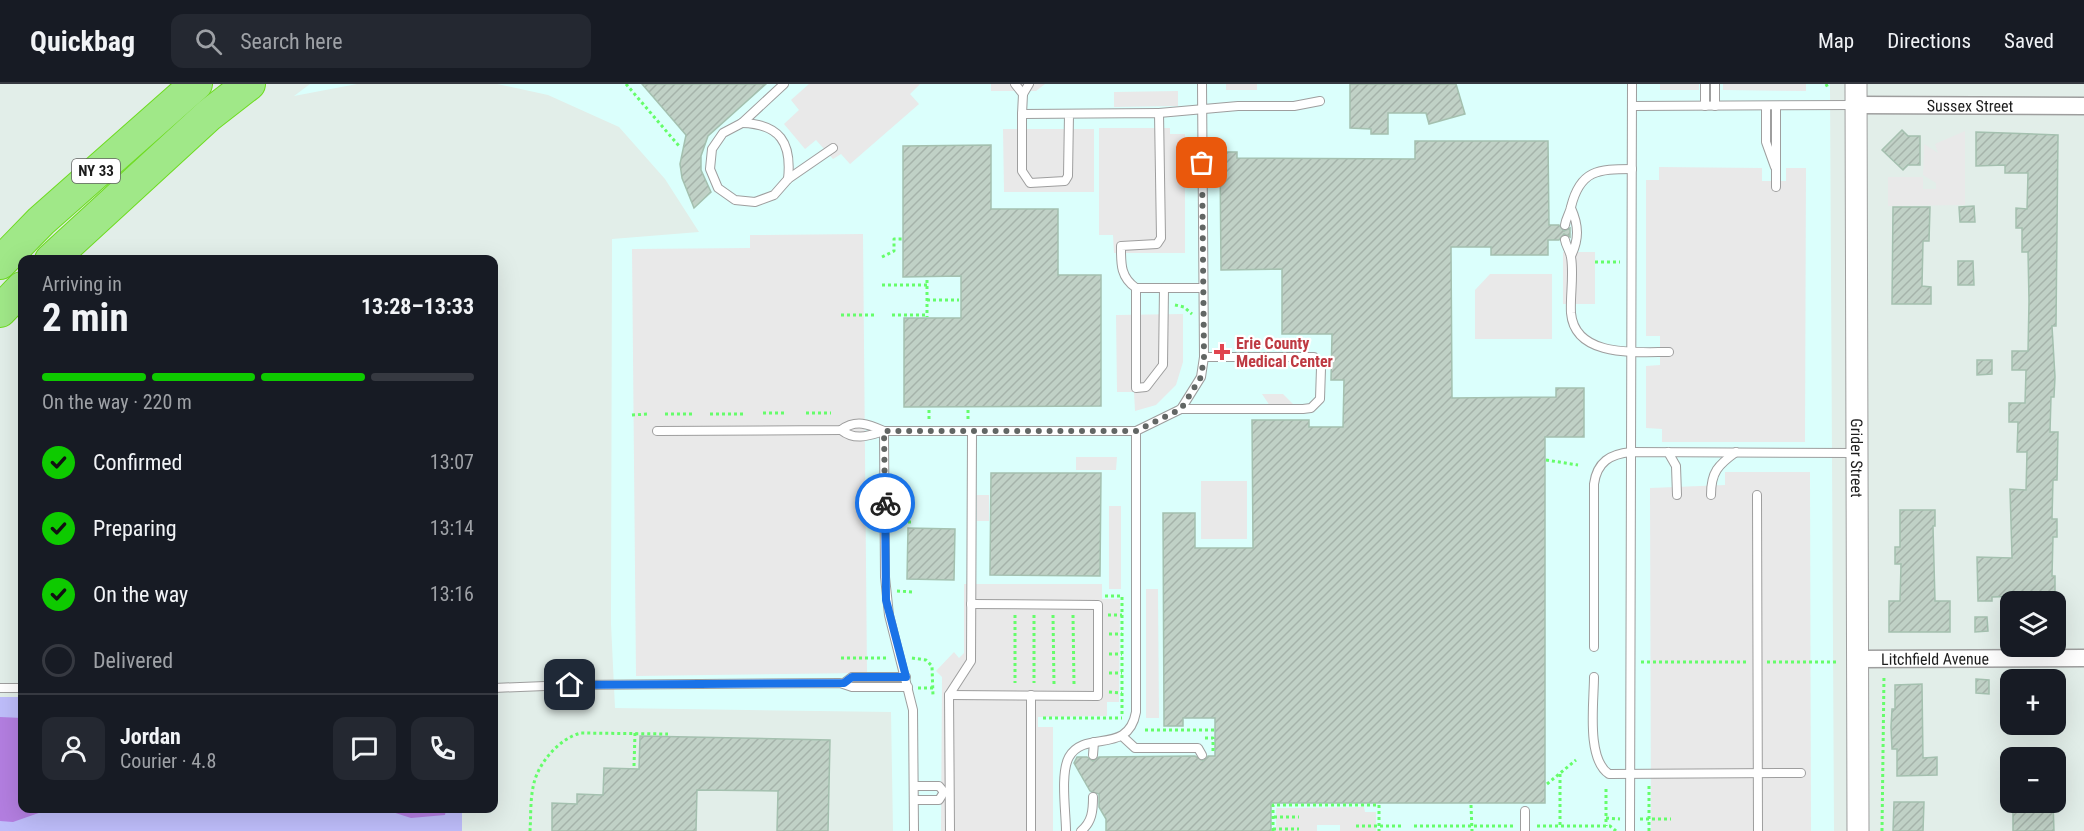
<!DOCTYPE html>
<meta charset="utf-8">
<style>
body{margin:0;font-family:"Roboto Condensed",sans-serif;background:#242831;color:#f1f3f6;height:100vh;display:flex;flex-direction:column;font-size:22px;white-space:nowrap}
*{box-sizing:border-box;margin:0}
p{font-size:20px;color:#9ea1a6}
.icon{flex:none;width:33px;height:33px;fill:none;stroke:currentColor;stroke-width:2;stroke-linecap:round;stroke-linejoin:round}
.map{position:relative;flex:1;overflow:hidden}
.details{position:absolute;left:18px;top:171px;width:480px;height:558px;display:flex;flex-direction:column;background:#171b24;border-radius:12px;box-shadow:0 6px 24px #0002}
.details>*{flex:none}
.tools{position:absolute;left:2000px;top:507px;display:grid;gap:12px}
.tools a{display:grid;place-items:center;width:66px;height:66px;border-radius:12px;background:#171b24;box-shadow:0 6px 24px #0002;font-size:30px}
.pin{position:absolute;display:grid;place-items:center;width:51px;height:51px;color:#fff;margin:-26px;border-radius:12px;box-shadow:0 3px 9px #0006}
.courier{position:absolute;display:grid;place-items:center;width:60px;height:60px;margin:-30px;border:4px solid #1a73e8;border-radius:50%;background:#fff;color:#222;box-shadow:0 2px 8px #0007}
.headline em{font-style:normal;font-weight:700}
.headline div{display:flex;flex-direction:column-reverse}
.headline{display:flex;align-items:center;justify-content:space-between;height:102px;padding:0 24px}
h1{font-size:39px;font-weight:700;line-height:45px}
.bar{display:grid;grid-template-columns:repeat(4,1fr);gap:9px 6px;align-content:center;height:72px;padding:0 24px}
.bar i{height:8px;border-radius:4px;background:#363941}
.bar .current{background:#0eca00}
.bar p{grid-column:span 4}
.line{display:flex;align-items:center;gap:15px;padding:0 24px;border-top:2px solid #363941}
.line div{flex:1}
.round{display:grid;place-items:center;flex:none;width:63px;height:63px;border-radius:12px;background:#242831}
ol{padding:0 24px;list-style:none}
li{display:flex;align-items:center;gap:18px;height:66px}
li p{margin-inline-start:auto}
li .icon{padding:6px;border-radius:50%;background:#0eca00;color:#111;stroke-width:4}
li:last-child{color:#9ea1a6}
li i{width:33px;height:33px;border:3px solid #363941;border-radius:50%}
header{display:flex;align-items:center;gap:36px;box-sizing:border-box;height:84px;padding:0 30px;background:#171b24;border-bottom:2px solid #363941}
header strong{font-size:28px}
nav{display:flex;gap:33px;margin-inline-start:auto;font-size:21px}
.search{width:420px;height:54px;background:#242831;display:flex;align-items:center;gap:15px;box-sizing:border-box;padding:0 21px;border-radius:12px;color:#9ea1a6;font-size:22px}
.map>svg:first-child{display:block}
.education{fill:#dbfffc}
.park{fill:#bebdfa}
.pitch{fill:#b37ee0}
.parking{fill:#e9e9e9}
.building{fill:url(#building-hatch);stroke:#a4c0af;stroke-width:1.5}
.lines{fill:none;stroke-linecap:round;stroke-linejoin:round}
.service-casing{stroke:#9e9e9e;stroke-width:10}
.minor-casing{stroke:#9e9e9e;stroke-width:19}
.tertiary-casing{stroke:#9e9e9e;stroke-width:23}
.motorway-casing{stroke:#6edc20;stroke-width:34}
.path{stroke:#65fd6a;stroke-width:3;stroke-dasharray:3 3;stroke-linecap:butt}
.service{stroke:#fff;stroke-width:8}
.minor{stroke:#fff;stroke-width:16}
.tertiary{stroke:#fff;stroke-width:21}
.motorway{stroke:#a0e888;stroke-width:32}
.done{stroke:#626664;stroke-width:6;stroke-dasharray:0 10.8}
.route{stroke:#1a73e8;stroke-width:8}
.health-dot{fill:#e0444e;stroke:#fff;stroke-width:2}
.labels{text-anchor:middle;dominant-baseline:central;stroke-width:4.5;stroke-linejoin:round;paint-order:stroke}
.shield{fill:#fff;stroke:#616161;stroke-width:1.5}
.shield-label{font-size:15px;font-weight:bold;fill:#1d1d1d}
.street-label{font-size:16px;fill:#1d1d1d;stroke:#fff}
.health-label{font-size:16px;font-weight:bold;fill:#be3a42;stroke:#fff;text-anchor:start}
</style>
<header>
<strong>Quickbag</strong>
<div class="search"><svg class="icon" aria-label="search" viewBox="0 0 24 24"><circle cx="10" cy="10" r="6"/><path d="M15 15l6 6"/></svg>Search here</div>
<nav><a>Map</a><a>Directions</a><a>Saved</a></nav>
</header>
<div class="map">
<svg width="2084" height="747" viewBox="0 0 2084 747">
<defs>
<pattern id="building-hatch" width="6" height="6" patternUnits="userSpaceOnUse" patternTransform="scale(1.5)"><rect width="6" height="6" fill="#c0d1c6"/><path d="M-1 1l2-2M0 6l6-6M5 7l2-2" fill="none" stroke="#a5b3aa"/></pattern>
</defs>
<rect width="100%" height="100%" fill="#e2eee9"/>
<g class="education">
<polygon points="310,0 357,0 294,12"/>
<polygon points="497,0 1830,0 1834,747 893,747 891,628 615,624 611,540 612,155 699,148 665,95 619,43 548,11"/>
</g>
<polygon class="park" points="0,613 22,613 22,724 462,725 462,747 0,747"/>
<g class="pitch">
<polygon points="0,633 22,634 22,724 50,725 13,738 0,737"/>
<polygon points="383,725 446,725 445,731 411,734"/>
</g>
<g class="parking">
<polygon points="809,0 920,0 910,10 919,20 850,80 841,70 833,75 816,56 805,65 784,40 799,26 791,16"/>
<polygon points="991,0 1045,0 1036,7 991,7"/>
<rect x="1226" y="0" width="31" height="6"/>
<rect x="1660" y="0" width="39" height="6"/>
<polygon points="1723,0 1806,0 1806,7 1723,6"/>
<polygon points="1178,7 1178,22 1114,23 1114,8"/>
<polygon points="1099,44 1170,44 1170,50 1185,50 1185,169 1114,169 1113,151 1099,151"/>
<polygon points="1003,45 1094,45 1094,108 1004,108"/>
<polygon points="1965,47 1965,121 1888,122 1888,93 1923,93 1923,105 1936,105 1936,99 1923,91 1924,60 1938,69 1935,60"/>
<polygon points="1659,83 1762,84 1762,97 1786,97 1786,84 1806,84 1805,358 1662,358 1662,345 1646,344 1646,282 1660,281 1660,252 1646,252 1646,96 1659,96"/>
<polygon points="863,150 867,589 636,592 632,165 750,164 750,151"/>
<rect x="1563" y="168" width="32" height="52"/>
<polygon points="1490,190 1552,190 1552,255 1475,255 1475,206"/>
<polygon points="1183,230 1183,278 1176,301 1156,321 1135,327 1134,308 1117,308 1116,231"/>
<polygon points="1262,310 1283,310 1295,322 1270,322"/>
<polygon points="1076,373 1117,373 1116,386 1076,386"/>
<polygon points="1725,388 1810,388 1811,747 1651,747 1650,404 1725,401"/>
<rect x="1201" y="397" width="46" height="58"/>
<rect x="977" y="411" width="12" height="26"/>
<rect x="1109" y="422" width="12" height="83"/>
<polygon points="964,500 1102,500 1102,515 1120,515 1119,618 1107,618 1107,632 1038,633 1038,643 1053,643 1053,747 941,747 942,593 936,587 954,568 959,574 964,569"/>
<polygon points="1146,505 1158,505 1159,634 1146,634"/>
<polygon points="1364,723 1365,728 1376,728 1376,747 1334,747 1340,747 1340,741 1317,741 1317,747 1323,747 1276,747 1276,724"/>
</g>
<g class="building">
<polygon points="642,0 766,0 708,52 701,72 701,86 711,108 694,124 682,94 680,80 686,51"/>
<polygon points="1350,0 1456,0 1465,30 1429,40 1426,29 1388,29 1388,50 1371,50 1371,45 1350,44"/>
<polygon points="1902,46 1908,52 1920,52 1920,81 1908,81 1903,86 1882,66"/>
<polygon points="1976,48 2058,51 2056,242 2052,242 2055,293 2054,313 2051,313 2050,348 2058,348 2057,396 2053,396 2052,435 2057,435 2057,453 2053,453 2052,492 2055,492 2055,511 1992,513 1992,517 1978,517 1977,473 2012,474 2010,405 2026,406 2027,368 2017,368 2018,338 2009,338 2009,319 2025,319 2026,286 2012,286 2012,267 2028,267 2029,217 2028,168 2022,168 2022,144 2016,144 2016,124 2027,125 2028,89 2005,89 2005,81 1976,82"/>
<polygon points="1415,57 1548,57 1549,141 1559,141 1564,147 1570,144 1570,153 1564,150 1559,156 1548,156 1548,171 1491,171 1491,163 1451,163 1452,314 1556,313 1556,304 1584,304 1584,353 1545,353 1545,719 1271,719 1271,747 1106,747 1106,735 1099,723 1099,710 1090,707 1074,679 1077,673 1087,673 1093,677 1099,673 1195,672 1203,677 1208,672 1215,672 1215,634 1183,634 1183,642 1164,642 1163,429 1195,429 1195,464 1253,464 1252,336 1309,336 1309,343 1343,343 1344,296 1331,296 1332,250 1282,250 1282,185 1221,186 1220,68 1237,68 1237,74 1415,75"/>
<polygon points="991,61 991,125 1058,125 1058,191 1101,191 1101,322 904,323 904,234 961,234 961,192 903,193 903,62"/>
<polygon points="1974,122 1975,138 1960,138 1959,123"/>
<polygon points="1893,123 1930,123 1929,157 1923,157 1922,202 1931,203 1931,220 1892,220"/>
<polygon points="1958,177 1973,177 1974,201 1958,201"/>
<polygon points="1977,276 1992,276 1992,290 1977,291"/>
<polygon points="991,389 1101,389 1100,492 990,491"/>
<polygon points="1900,426 1935,426 1935,442 1933,442 1935,517 1950,517 1950,548 1889,548 1889,517 1900,517 1901,480 1895,480 1895,463 1900,463"/>
<polygon points="908,444 955,445 954,496 907,495"/>
<polygon points="1975,533 1987,533 1988,547 1975,548"/>
<polygon points="1976,595 1989,596 1989,610 1976,609"/>
<polygon points="1922,600 1923,674 1937,673 1937,691 1897,692 1897,665 1892,665 1891,643 1892,625 1895,625 1895,601"/>
<polygon points="640,652 830,656 828,747 777,747 778,707 697,706 696,747 552,747 552,719 577,720 577,710 603,711 604,684 639,685"/>
<polygon points="1894,718 1924,718 1923,747 1893,747"/>
<polygon points="2013,718 2053,718 2054,747 2013,747"/>
</g>
<g class="lines">
<defs>
<g id="service">
<polyline points="784,0 742,39 723,49 712,65 710,85 718,104 735,116 755,118 774,111 788,95 833,64"/>
<polyline points="1015,0 1023,10"/>
<polyline points="1705,0 1705,22"/>
<polyline points="1715,0 1715,22"/>
<polyline points="1632,22 1856,21"/>
<polyline points="1766,22 1766,58 1775,83"/>
<polyline points="1776,22 1776,103"/>
<polyline points="1159,29 1238,22 1294,22 1320,17"/>
<polyline points="1022,30 1023,10 1029,0"/>
<path d="M1069,30L1068,92L1065,97L1030,99L1022,87V30L1159,29L1161,154L1157,160L1121,162C1121,179 1120,193 1136,204H1203"/>
<path d="M742,39C780,40 792,59 788,95"/>
<path d="M1565,141C1566,134 1570,129 1571,123C1580,86 1598,85 1632,85"/>
<path d="M1565,156C1566,162 1570,167 1571,173C1574,191 1570,211 1571,229C1575,274 1637,268 1669,268"/>
<path d="M1571,172C1579,155 1579,142 1571,124"/>
<polyline points="1136,204 1136,304 1146,303 1163,281 1164,204"/>
<polyline points="1181,325 1303,325 1311,324 1320,315 1321,284 1314,273 1204,273"/>
<path d="M841,346C855,357 868,352 884,347H1136L1181,325L1201,293L1204,273L1202,0"/>
<path d="M657,347L841,346C856,335 868,340 884,347"/>
<polyline points="884,347 885,493 889,531 913,626 914,747"/>
<polyline points="1668,368 1676,382 1677,411"/>
<path d="M1711,411C1711,388 1718,381 1736,368"/>
<polyline points="1757,411 1758,747"/>
<path d="M1594,563V400C1597,378 1610,370 1631,368L1856,369"/>
<path d="M1594,593C1594,618 1586,675 1609,690L1801,689"/>
<polyline points="844,599 852,593 906,593"/>
<polyline points="0,604 22,604"/>
<polyline points="494,604 570,601 840,599 852,603 908,603"/>
<polyline points="949,611 1098,612 1098,521 971,520"/>
<polyline points="1031,611 1031,747"/>
<polyline points="1122,652 1135,664 1198,664 1202,671"/>
<polyline points="1093,671 1094,658"/>
<polyline points="914,702 939,702 944,708 949,708"/>
<polyline points="914,716 939,716 944,708"/>
<polyline points="1525,727 1525,747"/>
<polyline points="950,747 949,611 971,577 972,348"/>
<path d="M1066,747C1066,729 1060,689 1069,673C1085,645 1128,672 1136,628V347"/>
<path d="M1081,747C1092,738 1093,727 1093,713"/>
<polyline points="1630,747 1632,0"/>
</g>
<g id="minor">
<path id="s1" d="M1856,21L2084,22"/>
<path id="s2" d="M1857,575L2084,574"/>
</g>
<g id="tertiary">
<path id="s3" d="M1856,0L1858,747"/>
</g>
<g id="motorway">
<polyline points="51,176 209,31 249,0"/>
<polyline points="0,179 41,137 196,0"/>
<polyline points="0,227 22,204"/>
</g>
</defs>
<use href="#service" class="service-casing"/>
<use href="#minor" class="minor-casing"/>
<use href="#tertiary" class="tertiary-casing"/>
<use href="#motorway" class="motorway-casing"/>
<g class="path">
<polyline points="626,0 679,62"/>
<polyline points="1826,0 1828,4"/>
<polyline points="882,173 894,167 894,155 902,155"/>
<polyline points="1595,178 1620,178"/>
<polyline points="927,196 927,233"/>
<polyline points="882,201 927,201"/>
<polyline points="927,216 959,216"/>
<polyline points="1175,221 1184,223 1192,230"/>
<polyline points="841,231 874,231"/>
<polyline points="892,231 926,231"/>
<polyline points="929,326 929,336"/>
<polyline points="968,326 968,336"/>
<polyline points="763,329 787,329"/>
<polyline points="806,329 831,329"/>
<polyline points="665,330 692,330"/>
<polyline points="710,330 743,330"/>
<polyline points="632,331 648,330"/>
<polyline points="1546,376 1578,381"/>
<polyline points="896,438 912,438"/>
<polyline points="897,507 913,508"/>
<polyline points="1105,512 1122,512 1122,630"/>
<polyline points="1015,531 1015,599"/>
<polyline points="1034,531 1034,599"/>
<polyline points="1053,531 1054,600"/>
<polyline points="1073,531 1074,600"/>
<polyline points="1108,531 1122,531"/>
<polyline points="1109,550 1122,550"/>
<polyline points="1109,570 1122,570"/>
<polyline points="841,574 887,574"/>
<polyline points="912,574 926,576 932,582 933,612"/>
<polyline points="1641,578 1746,578"/>
<polyline points="1767,578 1838,578"/>
<polyline points="1109,589 1122,589"/>
<polyline points="918,604 933,604"/>
<polyline points="1109,608 1122,609"/>
<polyline points="1043,634 1122,634"/>
<polyline points="1145,646 1214,646"/>
<polyline points="1205,654 1213,654 1213,667"/>
<polyline points="634,682 635,649"/>
<polyline points="1560,690 1560,742"/>
<polyline points="1547,700 1576,676"/>
<polyline points="1606,705 1606,742"/>
<polyline points="1471,721 1472,747"/>
<polyline points="1274,733 1299,733"/>
<polyline points="1606,734 1620,735"/>
<polyline points="1640,735 1671,735"/>
<polyline points="1356,742 1404,742"/>
<polyline points="1414,742 1514,742"/>
<polyline points="1537,742 1610,742 1616,747"/>
<polyline points="1273,745 1299,745"/>
<path d="M530,747C531,732 530,714 534,699C539,678 560,654 581,649L668,650"/>
<polyline points="1273,747 1273,721 1379,721 1379,747"/>
<polyline points="1649,747 1649,702"/>
<polyline points="1882,747 1884,591"/>
</g>
<use href="#service" class="service"/>
<use href="#minor" class="minor"/>
<use href="#tertiary" class="tertiary"/>
<use href="#motorway" class="motorway"/>
</g>
<g class="lines">
<polyline class="done" points="885,419 884,347 1136,347 1181,325 1201,293 1204,273 1202,79"/>
<polyline class="route" points="570,601 844,599 852,593 906,593 886,516 885,419"/>
</g>
<path class="health-dot" d="M1219 259h6v6h6v6h-6v6h-6v-6h-6v-6h6z"/>
<g class="labels">
<rect class="shield" x="72" y="75" width="48" height="24" rx="4.5"/>
<g class="shield-label">
<text x="96" y="87">NY 33</text>
</g>
<g class="street-label">
<text stroke="none"><textPath href="#s1" startOffset="114">Sussex Street</textPath></text>
<text stroke="none"><textPath href="#s3" startOffset="374">Grider Street</textPath></text>
<text stroke="none"><textPath href="#s2" startOffset="78">Litchfield Avenue</textPath></text>
</g>
<g class="health-label">
<text x="1236" y="259">Erie County<tspan x="1236" dy="18">Medical Center</tspan></text>
</g>
</g>
</svg>
<div class="tools">
<a><svg class="icon" aria-label="layers" viewBox="0 0 24 24"><path d="M12 4l9 5-9 5-9-5zM3 14l9 5 9-5"/></svg></a>
<a>+</a>
<a>−</a>
</div>
<div class="pin" style="left:1202px;top:79px;background:#ea580c"><svg class="icon" aria-label="bag" viewBox="0 0 24 24"><path d="M5 8h14l-1 12H6zM9 8a3 3 0 0 1 6 0"/></svg></div>
<div class="pin" style="left:570px;top:601px;background:#1f2937"><svg class="icon" aria-label="home" viewBox="0 0 24 24"><path d="M3 11l9-7 9 7M6 9v11h12V9"/></svg></div>
<div class="courier" style="left:885px;top:419px"><svg class="icon" aria-label="bike" viewBox="0 0 24 24"><circle cx="6" cy="16" r="4"/><circle cx="18" cy="16" r="4"/><path d="M6 16l4-8h5l3 8M10 8l3 8H6M13 5h3"/></svg></div>
<section class="details">
<div class="headline"><div><h1>2 min</h1><p>Arriving in</p></div><em>13:28–13:33</em></div>
<div class="bar"><i class="current"></i><i class="current"></i><i class="current"></i><i></i><p>On the way · 220 m</p></div>
<ol>
<li><svg class="icon" aria-label="check" viewBox="0 0 24 24"><path d="M5 12l5 5 9-10"/></svg>Confirmed<p>13:07</p></li>
<li><svg class="icon" aria-label="check" viewBox="0 0 24 24"><path d="M5 12l5 5 9-10"/></svg>Preparing<p>13:14</p></li>
<li><svg class="icon" aria-label="check" viewBox="0 0 24 24"><path d="M5 12l5 5 9-10"/></svg>On the way<p>13:16</p></li>
<li><i></i>Delivered</li>
</ol>
<div class="line" style="height:108px"><a class="round"><svg class="icon" aria-label="person" viewBox="0 0 24 24"><circle cx="12" cy="8" r="4"/><path d="M4 21q1-7 8-7t8 7"/></svg></a><div><b>Jordan</b><p>Courier · 4.8</p></div><a class="round"><svg class="icon" aria-label="chat" viewBox="0 0 24 24"><path d="M4 5h16v11H9l-5 4z"/></svg></a><a class="round"><svg class="icon" aria-label="phone" viewBox="0 0 24 24"><path d="M5 4h4l2 5-3 2q2 4 5 5l2-3 5 2v4C11 20 4 13 5 4z"/></svg></a></div>
</section>
</div>
